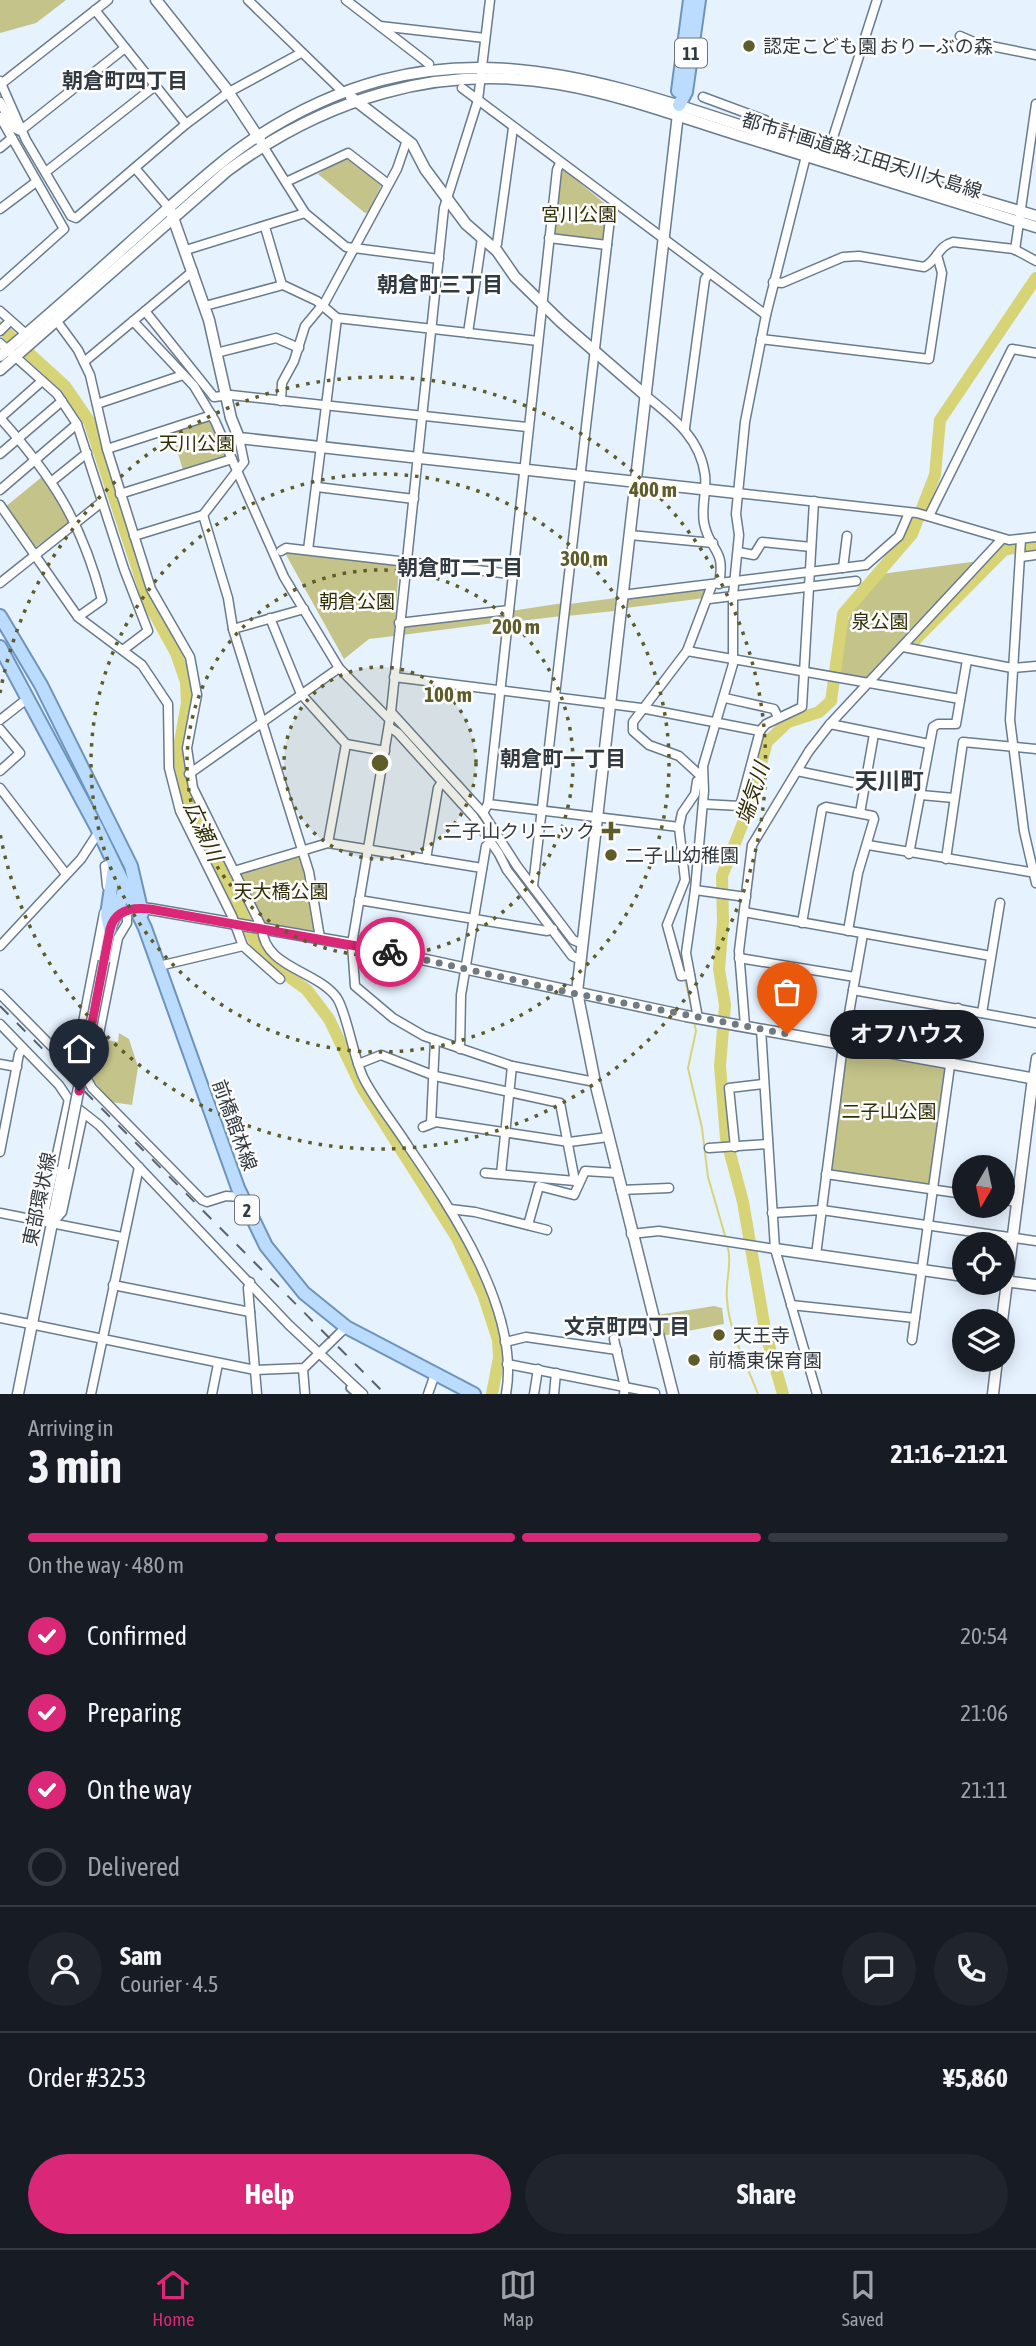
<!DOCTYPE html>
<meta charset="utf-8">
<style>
body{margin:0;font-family:"Asap Condensed","Noto Sans JP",sans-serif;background:#20242c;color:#f1f3f6;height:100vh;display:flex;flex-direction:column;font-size:26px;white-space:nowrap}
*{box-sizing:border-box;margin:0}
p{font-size:23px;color:#9ea1a6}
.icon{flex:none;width:38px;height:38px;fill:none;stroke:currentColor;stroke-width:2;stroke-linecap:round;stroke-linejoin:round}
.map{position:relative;height:1394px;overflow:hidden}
.details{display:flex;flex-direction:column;background:#171b24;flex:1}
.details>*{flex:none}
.needle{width:46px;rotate:189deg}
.tools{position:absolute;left:952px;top:1155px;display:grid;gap:14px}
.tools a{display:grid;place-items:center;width:63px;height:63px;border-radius:50%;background:#171b24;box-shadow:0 4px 18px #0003;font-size:35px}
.pin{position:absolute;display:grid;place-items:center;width:60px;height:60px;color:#fff;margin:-72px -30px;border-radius:50% 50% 50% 0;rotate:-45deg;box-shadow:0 0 7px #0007}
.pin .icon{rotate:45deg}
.courier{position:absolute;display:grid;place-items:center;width:70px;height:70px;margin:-35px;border:5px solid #db2777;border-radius:50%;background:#fff;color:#222;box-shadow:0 2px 9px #0007}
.bubble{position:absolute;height:49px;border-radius:24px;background:#171b24;box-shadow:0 4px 18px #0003;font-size:23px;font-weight:700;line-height:49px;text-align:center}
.overview em{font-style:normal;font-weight:700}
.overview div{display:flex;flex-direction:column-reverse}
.overview{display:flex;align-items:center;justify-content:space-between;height:119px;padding:0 28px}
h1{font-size:46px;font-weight:700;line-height:52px}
.bar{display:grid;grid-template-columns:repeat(4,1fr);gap:10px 7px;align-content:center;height:84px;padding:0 28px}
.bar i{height:9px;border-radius:5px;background:#363941}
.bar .on{background:#db2777}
.bar p{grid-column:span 4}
.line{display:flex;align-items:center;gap:18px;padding:0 28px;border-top:2px solid #363941}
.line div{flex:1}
.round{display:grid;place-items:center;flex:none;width:74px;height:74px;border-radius:37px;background:#20242c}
ol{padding:0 28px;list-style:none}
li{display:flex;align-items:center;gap:21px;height:77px}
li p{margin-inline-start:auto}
li .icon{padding:7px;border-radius:50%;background:#db2777;color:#fff;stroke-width:4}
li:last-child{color:#9ea1a6}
li i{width:38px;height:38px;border:4px solid #363941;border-radius:50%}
.cta{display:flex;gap:14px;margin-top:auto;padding:14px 28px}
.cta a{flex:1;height:80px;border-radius:42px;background:#db2777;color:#fff;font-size:28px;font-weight:700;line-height:80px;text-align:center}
.cta a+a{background:#20242c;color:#f1f3f6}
.tabs{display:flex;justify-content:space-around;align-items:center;height:98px;border-top:2px solid #363941;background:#171b24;font-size:19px;color:#9ea1a6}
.tabs a{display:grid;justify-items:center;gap:4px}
.tabs .on{color:#db2777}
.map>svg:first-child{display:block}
.green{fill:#c4c389}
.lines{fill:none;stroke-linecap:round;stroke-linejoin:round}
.stream{stroke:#d7d477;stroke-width:2}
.river{stroke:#d7d477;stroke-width:12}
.pedestrian-casing{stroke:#697b8d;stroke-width:10}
.minor-casing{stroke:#697b8d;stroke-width:11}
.tertiary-casing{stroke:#697b8d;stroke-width:13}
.primary-casing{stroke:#6d94bb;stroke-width:16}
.pedestrian{stroke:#fff;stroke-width:6}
.minor{stroke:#fff;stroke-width:8}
.tertiary{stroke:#fff;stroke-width:10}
.primary{stroke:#bbdcfe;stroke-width:12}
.rail{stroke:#5a636c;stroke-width:2;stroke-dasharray:12 12;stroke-linecap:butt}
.tertiary-bridge-casing{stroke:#697b8d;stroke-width:13;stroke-linecap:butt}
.tertiary-bridge{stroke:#fff;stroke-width:10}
.done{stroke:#707a83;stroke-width:7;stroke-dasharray:0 12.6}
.route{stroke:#db2777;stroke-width:9}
.ring{fill:none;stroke:#5e5c29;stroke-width:3.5;stroke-dasharray:3.5 7}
.poi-dot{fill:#5e5c29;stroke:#fdfdfd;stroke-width:2.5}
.labels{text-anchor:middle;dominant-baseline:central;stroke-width:5;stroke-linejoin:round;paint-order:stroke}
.shield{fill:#fdfdfd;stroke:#6e7479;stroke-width:2}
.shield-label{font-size:18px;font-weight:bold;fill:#313941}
.poi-label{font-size:19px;fill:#313941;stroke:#fdfdfd;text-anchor:start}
.street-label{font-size:19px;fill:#313941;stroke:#fdfdfd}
.park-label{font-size:19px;fill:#312f06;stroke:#fdfdfd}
.neighbourhood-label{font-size:21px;font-weight:bold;fill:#313941;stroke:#fdfdfd}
.water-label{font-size:21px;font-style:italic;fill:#302e04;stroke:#fdfdfd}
.quarter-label{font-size:23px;font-weight:bold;fill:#313941;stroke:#fdfdfd}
.centre{fill:#5e5c29;stroke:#fdfdfd;stroke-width:3.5}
.ring-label{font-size:21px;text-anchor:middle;font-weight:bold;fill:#5e5c29;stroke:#fdfdfd;stroke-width:5;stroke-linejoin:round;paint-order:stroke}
</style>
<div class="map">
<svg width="1036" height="1394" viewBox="0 0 1036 1394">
<rect width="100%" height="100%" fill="#e6f2fe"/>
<g class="green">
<polygon points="0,0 66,0 36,23 0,33"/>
<polygon points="345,157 382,183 369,212 365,213 318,174"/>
<polygon points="564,170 609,207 604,240 601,242 554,237 552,234 560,172"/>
<polygon points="209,418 227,457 183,470 171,431"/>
<polygon points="43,476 70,522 33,549 4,508"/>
<polygon points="287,552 399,565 394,636 369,639 344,659 285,553"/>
<path d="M979,561L869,680L840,674C844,621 845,614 881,574Z"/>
<polygon points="707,587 705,598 626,608 628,596"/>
<polygon points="616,598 614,611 567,616 569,604"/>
<polygon points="563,603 562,616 510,622 511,611"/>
<polygon points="503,613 502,622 402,635 405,625"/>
<polygon points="297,854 301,856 317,931 313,933 266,925 240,875 241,871"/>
<polygon points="119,1033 129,1039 138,1067 132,1105 111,1102 93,1080 101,1039 118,1042"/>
<polygon points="844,1044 949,1062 933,1190 826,1174"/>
<polygon points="714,1306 722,1308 724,1324 662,1336 657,1315"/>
</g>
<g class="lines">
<g class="stream">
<polyline points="888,667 902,653"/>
<polyline points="753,867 756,845"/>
<polyline points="685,980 693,1013"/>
<polyline points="694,1022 696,1031 688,1068 702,1128 708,1177 726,1239"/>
<path d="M727,1244C733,1264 725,1279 727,1299C729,1332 746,1363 758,1394"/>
</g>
<g class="river">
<polyline points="0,327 65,386 89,421 149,604 176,653 186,682 187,703 178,753 185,791 254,940 277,968 307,990 329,1019 362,1088 457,1238 483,1294 498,1340 499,1358 492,1394"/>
<polyline points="911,644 1004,550 1036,543"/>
<polyline points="783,1394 766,1335 743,1202 726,1138 720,1066 725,1005 719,969 723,922 722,876 750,805 767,742 788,722 819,712 831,701 843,614 912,534 935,475 940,420 1036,278"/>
</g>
<defs>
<polyline id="pedestrian" points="350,1388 357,1394"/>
<g id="minor">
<polyline points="248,0 344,93"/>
<polyline points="346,0 429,64"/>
<polyline points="490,0 478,100 444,208 391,712 352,944 355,986 393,1018 424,1036 512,1066 595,1082"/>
<polyline points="95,10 186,124"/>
<polyline points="380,26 485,38"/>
<polyline points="960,36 976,43 1036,55"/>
<polyline points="0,81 26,140 71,216 76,218 186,124 229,92 301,53"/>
<polyline points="1,84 108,0"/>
<polyline points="462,88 766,315"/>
<polyline points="703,97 765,120"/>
<polyline points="0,102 14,128 20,131 125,48"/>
<polyline points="0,117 64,229 0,286"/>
<polyline points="263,146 305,213 346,247 439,259"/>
<polyline points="0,148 12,138"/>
<polyline points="828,153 877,0"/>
<polyline points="135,168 169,208"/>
<polyline points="47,171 155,86"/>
<polyline points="286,182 348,153 388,184"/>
<polyline points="0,209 36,182"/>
<polyline points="265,227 282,285"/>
<polyline points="549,238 607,245"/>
<polyline points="494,248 497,244 513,128"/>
<polyline points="186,250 305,213"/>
<polyline points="1015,250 1036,104"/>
<path d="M773,282L782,283L843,257L859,256L924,267C937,261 938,246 953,242L1014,249L1036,261"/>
<polyline points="205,306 283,285 317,301 337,318 308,550"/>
<polyline points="0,311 26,334"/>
<polyline points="145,311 214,397 231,395 527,427"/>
<polyline points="337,318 538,341"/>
<path d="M56,320L78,350L90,375L107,449L151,589L190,657L197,695L187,748L193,788L262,928C264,968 317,970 337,998C347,1013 353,1057 364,1079C376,1102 394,1124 408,1146C452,1210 521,1312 506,1394"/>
<polyline points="133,321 194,386 215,421 284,577 339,668 390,720"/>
<polyline points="0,331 10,321"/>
<polyline points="468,333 482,238"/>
<polyline points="761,339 929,359 942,273 937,255"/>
<polyline points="0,343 57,394 77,424 124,569 148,631 123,650"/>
<polyline points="216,353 276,338 299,348"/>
<polyline points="84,362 193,271"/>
<path d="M645,395C672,417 700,437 705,475C707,490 701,507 704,523C710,553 726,547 719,584"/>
<polyline points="281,401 282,383 294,361 305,326 325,302 397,169 407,140"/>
<polyline points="97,404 183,375"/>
<path d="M0,418C53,477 82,523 102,600L78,617"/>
<polyline points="0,418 42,381"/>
<polyline points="685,428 705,279 709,274"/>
<polyline points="107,449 212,415"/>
<polyline points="0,454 62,401"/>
<polyline points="51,482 87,453"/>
<polyline points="317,487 414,499"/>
<polyline points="0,490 77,424"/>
<polyline points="737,493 917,513 1009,540 1036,537"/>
<polyline points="120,494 232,459"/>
<polyline points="0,505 78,617 142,665 168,704 169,768 180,811 232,916 243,946 280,979"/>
<polyline points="203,515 228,598 233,629 309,872 320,938"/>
<polyline points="929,516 1012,349 1036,353"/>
<polyline points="630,535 713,543"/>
<polyline points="134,536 203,515 244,462 239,438"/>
<polyline points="1021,539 1010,720 1024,831 1036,883"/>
<polyline points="281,551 286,548 511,574"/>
<polyline points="738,552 754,555 762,542 811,547"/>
<polyline points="1021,557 1036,555"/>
<polyline points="843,568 847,536"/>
<polyline points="0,583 102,502"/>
<polyline points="622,595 866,565 899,536 909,513"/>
<polyline points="709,599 856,581"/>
<polyline points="270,618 301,694 346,744 385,751"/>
<polyline points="399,623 509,610"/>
<polyline points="233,629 304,609"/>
<polyline points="903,647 1012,668 1036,666"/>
<polyline points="687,651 960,699"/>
<polyline points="394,677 641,708 760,731"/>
<polyline points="725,698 774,709 778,717"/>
<polyline points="391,712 483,813 517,866 573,940 583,944"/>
<polyline points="0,720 28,698"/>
<polyline points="830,724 929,744"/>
<polyline points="389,727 398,733 473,816 499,854 507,870 572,956 581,960"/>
<polyline points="0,729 20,753 0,771"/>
<polyline points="797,771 865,785"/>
<polyline points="189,774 339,668"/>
<polyline points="703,778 679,756 649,745 633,731 633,722 687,651 712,585"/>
<polyline points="0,788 66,874"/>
<polyline points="921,795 954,798"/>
<polyline points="488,804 679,827"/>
<polyline points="703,804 740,806 760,731 766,724 802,707 814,501"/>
<polyline points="483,813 488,804 557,170 560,163"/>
<polyline points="860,813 874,734"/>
<polyline points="328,843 346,744"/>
<polyline points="868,845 1036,873"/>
<polyline points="909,854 933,727 938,724 956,724 967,660"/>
<polyline points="426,859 438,788 442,782"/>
<polyline points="946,859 963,742 1036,749"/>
<polyline points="234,871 328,843 482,868"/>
<polyline points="107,886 105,866 112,863"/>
<polyline points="533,886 611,210 615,204"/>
<polyline points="695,890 746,897"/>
<polyline points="359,900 547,931 553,929"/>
<polyline points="744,912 991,956"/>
<polyline points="802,923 822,809 826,807 873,816 874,819 858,873 848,931"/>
<polyline points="0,946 81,859 98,833"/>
<polyline points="739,958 855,977"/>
<polyline points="159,966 243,946"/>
<polyline points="690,975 681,976 667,925 685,880 679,827 682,813 695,794 697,781 703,778"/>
<polyline points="853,990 1036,1023"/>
<polyline points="0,994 66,1061 78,1064 92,1088 202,1200 207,1202 226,1196 241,1197"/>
<polyline points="982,1013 1000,903"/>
<polyline points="698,1018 686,953 695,890 704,791 703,766 733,664 733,595 739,535 736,514 745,422 766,315 806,156"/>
<polyline points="0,1024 59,1085 71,1103 99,1125 289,1325 363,1394"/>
<polyline points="745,1026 739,951 752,845 809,751 830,724 1002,539"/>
<polyline points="761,1029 775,1249 817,1394"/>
<polyline points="460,1049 461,995 486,846 491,842"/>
<polyline points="94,1059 118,938 127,923 127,910"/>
<polyline points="0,1064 17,1067"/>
<polyline points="75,1064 104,913"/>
<polyline points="358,1064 381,1055 435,1076 560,1103 575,1181 485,1173"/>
<polyline points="1033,1078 1036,1058"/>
<polyline points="69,1099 45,1209 52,1223 62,1212 83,1114"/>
<polyline points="431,1123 435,1040"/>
<polyline points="423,1127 436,1122 569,1142 608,1137"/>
<polyline points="735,1147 729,1088 763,1084"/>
<polyline points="709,1148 768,1144"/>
<polyline points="0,1152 19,1054 23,1048"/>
<polyline points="501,1174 512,1066"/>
<polyline points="826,1174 964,1194"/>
<polyline points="621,1190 669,1188"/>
<polyline points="1003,1200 1018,1202"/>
<polyline points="450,1209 475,1212 547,1230"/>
<polyline points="0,1213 122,1237"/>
<polyline points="772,1213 822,1210 1036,1241"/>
<polyline points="528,1225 539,1186 574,1195 585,1171 617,1173"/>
<polyline points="631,1234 659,1231 775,1249"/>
<polyline points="816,1255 842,1053 863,934"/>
<polyline points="250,1282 248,1288 257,1394"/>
<polyline points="113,1285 250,1312"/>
<polyline points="791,1305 915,1318"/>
<polyline points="0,1318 255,1370 304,1368 346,1327"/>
<polyline points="614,1339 625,1387 624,1394"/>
<polyline points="912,1340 958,1008"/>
<polyline points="505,1342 526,1337 617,1350"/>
<polyline points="507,1364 655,1393"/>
<polyline points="303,1369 305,1394"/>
<polyline points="91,1394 139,1167"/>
<polyline points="212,1394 218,1364"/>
<polyline points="428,1394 435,1374"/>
<polyline points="534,1394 538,1369"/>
<polyline points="554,1394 556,1373"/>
</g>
<g id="tertiary">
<polyline points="156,0 225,87 260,140"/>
<polyline points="351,97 412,144 425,169 466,224 497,251 515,277 561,322 645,395"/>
<polyline points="171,212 209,320 231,418 239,438 737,493"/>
<path d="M0,356C56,310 110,260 165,211C194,186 223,159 255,138C447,13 602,81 797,144C876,170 956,192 1036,216"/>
<path d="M0,370L227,171C324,99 439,63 559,84C623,95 686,119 748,138C844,167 940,197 1036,227"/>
<polyline points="104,961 110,929 116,915 134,908 150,909 352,944 686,1016 1036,1079"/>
<polyline points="775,1249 964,1276"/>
<polyline points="1003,1281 1036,1285"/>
<polyline points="1002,1321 1033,1078"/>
<polyline points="18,1394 63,1168"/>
<polyline points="673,1394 595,1082 577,992 679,105"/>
<polyline points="993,1394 997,1360"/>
</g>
<g id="primary">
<polyline points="678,91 690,0"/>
<polyline points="679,105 686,92 699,0"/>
<polyline points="0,616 41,685 131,866 142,913"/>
<polyline points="0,647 97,828 145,928 238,1188 266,1246 304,1293 346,1327 474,1394"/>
<polyline points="116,915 125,887"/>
<polyline points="110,929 107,915 114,867"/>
</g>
</defs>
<use href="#pedestrian" class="pedestrian-casing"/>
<use href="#minor" class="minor-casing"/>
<use href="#tertiary" class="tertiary-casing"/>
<use href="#primary" class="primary-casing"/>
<use href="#pedestrian" class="pedestrian"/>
<use href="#minor" class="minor"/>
<use href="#tertiary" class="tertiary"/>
<use href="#primary" class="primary"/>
<polyline class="rail" points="0,1006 385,1394"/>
<defs>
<polyline id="tertiary-bridge" points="63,1168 104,961"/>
</defs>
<use href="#tertiary-bridge" class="tertiary-bridge-casing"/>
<use href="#tertiary-bridge" class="tertiary-bridge"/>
</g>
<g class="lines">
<polyline class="done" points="390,952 577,994 787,1034"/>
<path class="route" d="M79,1091L110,929C115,910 132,907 150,909L390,952"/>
</g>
<circle cx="380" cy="763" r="96" fill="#5e5c29" fill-opacity=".12"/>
<g class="ring">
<circle cx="380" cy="763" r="96"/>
<circle cx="380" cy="763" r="193"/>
<circle cx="380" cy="763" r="289"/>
<path d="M0 693A386 386 0 1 1 0 833"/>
</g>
<g class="poi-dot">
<circle cx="749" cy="46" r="7"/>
<path d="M607.5 820.5h7v7h7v7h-7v7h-7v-7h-7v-7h7z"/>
<circle cx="611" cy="855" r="7"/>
<circle cx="719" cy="1335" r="7"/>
<circle cx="694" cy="1360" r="7"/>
</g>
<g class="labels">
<g class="shield">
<rect x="675" y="38.5" width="32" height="29" rx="5"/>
<rect x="235" y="1195.5" width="24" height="29" rx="5"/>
</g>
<g class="shield-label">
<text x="691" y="53">11</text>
<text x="247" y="1210">2</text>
</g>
<g class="poi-label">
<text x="763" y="46">認定こども園 おりーぶの森</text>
<text x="595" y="831" text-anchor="end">二子山クリニック</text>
<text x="625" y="855">二子山幼稚園</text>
<text x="733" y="1335">天王寺</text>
<text x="708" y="1360">前橋東保育園</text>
</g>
<g class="street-label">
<text transform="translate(862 155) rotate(17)">都市計画道路 江田天川大島線</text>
<text transform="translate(235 1125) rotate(70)">前橋館林線</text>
<text transform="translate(39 1199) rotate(-78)">東部環状線</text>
</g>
<g class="park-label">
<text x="579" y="214">宮川公園</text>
<text x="197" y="443">天川公園</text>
<text x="357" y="601">朝倉公園</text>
<text x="880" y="621">泉公園</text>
<text x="281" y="891">天大橋公園</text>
<text x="889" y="1111">二子山公園</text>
</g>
<g class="neighbourhood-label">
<text x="125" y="80">朝倉町四丁目</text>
<text x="440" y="284">朝倉町三丁目</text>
<text x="460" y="567">朝倉町二丁目</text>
<text x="563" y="758">朝倉町一丁目</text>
<text x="627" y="1326">文京町四丁目</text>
</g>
<g class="water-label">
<text transform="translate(752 793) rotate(-72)">端気川</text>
<text transform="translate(204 831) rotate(65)">広瀬川</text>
</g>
<g class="quarter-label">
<text x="889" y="781">天川町</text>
</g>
</g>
<circle cx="380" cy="763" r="10" class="centre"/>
<g class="ring-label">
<text x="653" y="497">400 m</text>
<text x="584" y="566">300 m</text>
<text x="516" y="634">200 m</text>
<text x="448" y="702">100 m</text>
</g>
</svg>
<div class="tools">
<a><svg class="needle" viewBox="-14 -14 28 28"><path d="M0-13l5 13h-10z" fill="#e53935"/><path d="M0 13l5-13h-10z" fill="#9ea1a6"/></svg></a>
<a><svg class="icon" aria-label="locate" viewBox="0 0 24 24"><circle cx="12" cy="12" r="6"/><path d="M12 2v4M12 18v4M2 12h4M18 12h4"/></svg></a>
<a><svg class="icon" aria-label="layers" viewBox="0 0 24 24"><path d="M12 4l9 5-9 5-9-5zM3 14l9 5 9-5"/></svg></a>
</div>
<div class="pin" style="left:787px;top:1034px;background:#ea580c"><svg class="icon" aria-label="bag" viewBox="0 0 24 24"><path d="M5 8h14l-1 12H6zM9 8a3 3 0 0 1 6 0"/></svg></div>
<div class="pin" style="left:79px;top:1091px;background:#1f2937"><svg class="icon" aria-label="home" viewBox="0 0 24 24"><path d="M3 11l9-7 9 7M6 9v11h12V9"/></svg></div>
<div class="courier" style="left:390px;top:952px"><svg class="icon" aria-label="bike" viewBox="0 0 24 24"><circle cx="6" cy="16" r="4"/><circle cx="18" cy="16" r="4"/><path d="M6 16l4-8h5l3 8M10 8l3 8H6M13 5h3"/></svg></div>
<div class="bubble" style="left:830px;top:1010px;width:154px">オフハウス</div>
</div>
<section class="details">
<div class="overview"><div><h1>3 min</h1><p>Arriving in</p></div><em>21:16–21:21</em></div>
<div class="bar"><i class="on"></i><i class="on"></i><i class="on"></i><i></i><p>On the way · 480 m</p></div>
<ol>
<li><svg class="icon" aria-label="check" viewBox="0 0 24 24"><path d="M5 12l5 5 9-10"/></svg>Confirmed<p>20:54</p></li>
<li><svg class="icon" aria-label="check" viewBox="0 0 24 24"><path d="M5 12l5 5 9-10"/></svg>Preparing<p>21:06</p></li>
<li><svg class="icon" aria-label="check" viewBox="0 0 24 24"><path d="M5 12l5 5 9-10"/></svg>On the way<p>21:11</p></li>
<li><i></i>Delivered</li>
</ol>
<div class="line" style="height:126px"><a class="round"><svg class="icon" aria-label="person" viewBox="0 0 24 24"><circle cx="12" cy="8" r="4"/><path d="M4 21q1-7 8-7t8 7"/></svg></a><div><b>Sam</b><p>Courier · 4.5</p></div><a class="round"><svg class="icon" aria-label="chat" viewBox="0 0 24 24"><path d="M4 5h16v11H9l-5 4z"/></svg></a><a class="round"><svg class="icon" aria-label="phone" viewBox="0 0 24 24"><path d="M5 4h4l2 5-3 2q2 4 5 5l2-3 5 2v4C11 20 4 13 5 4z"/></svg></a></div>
<div class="line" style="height:91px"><div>Order #3253</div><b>¥5,860</b></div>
<div class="cta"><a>Help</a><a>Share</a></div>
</section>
<nav class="tabs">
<a class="on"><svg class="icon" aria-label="home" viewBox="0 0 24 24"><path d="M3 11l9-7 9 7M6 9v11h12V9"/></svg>Home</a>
<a><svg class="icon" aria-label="map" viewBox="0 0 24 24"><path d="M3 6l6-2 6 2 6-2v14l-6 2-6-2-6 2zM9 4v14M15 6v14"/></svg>Map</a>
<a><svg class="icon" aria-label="saved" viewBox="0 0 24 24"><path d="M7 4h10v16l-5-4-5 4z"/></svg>Saved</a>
</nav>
